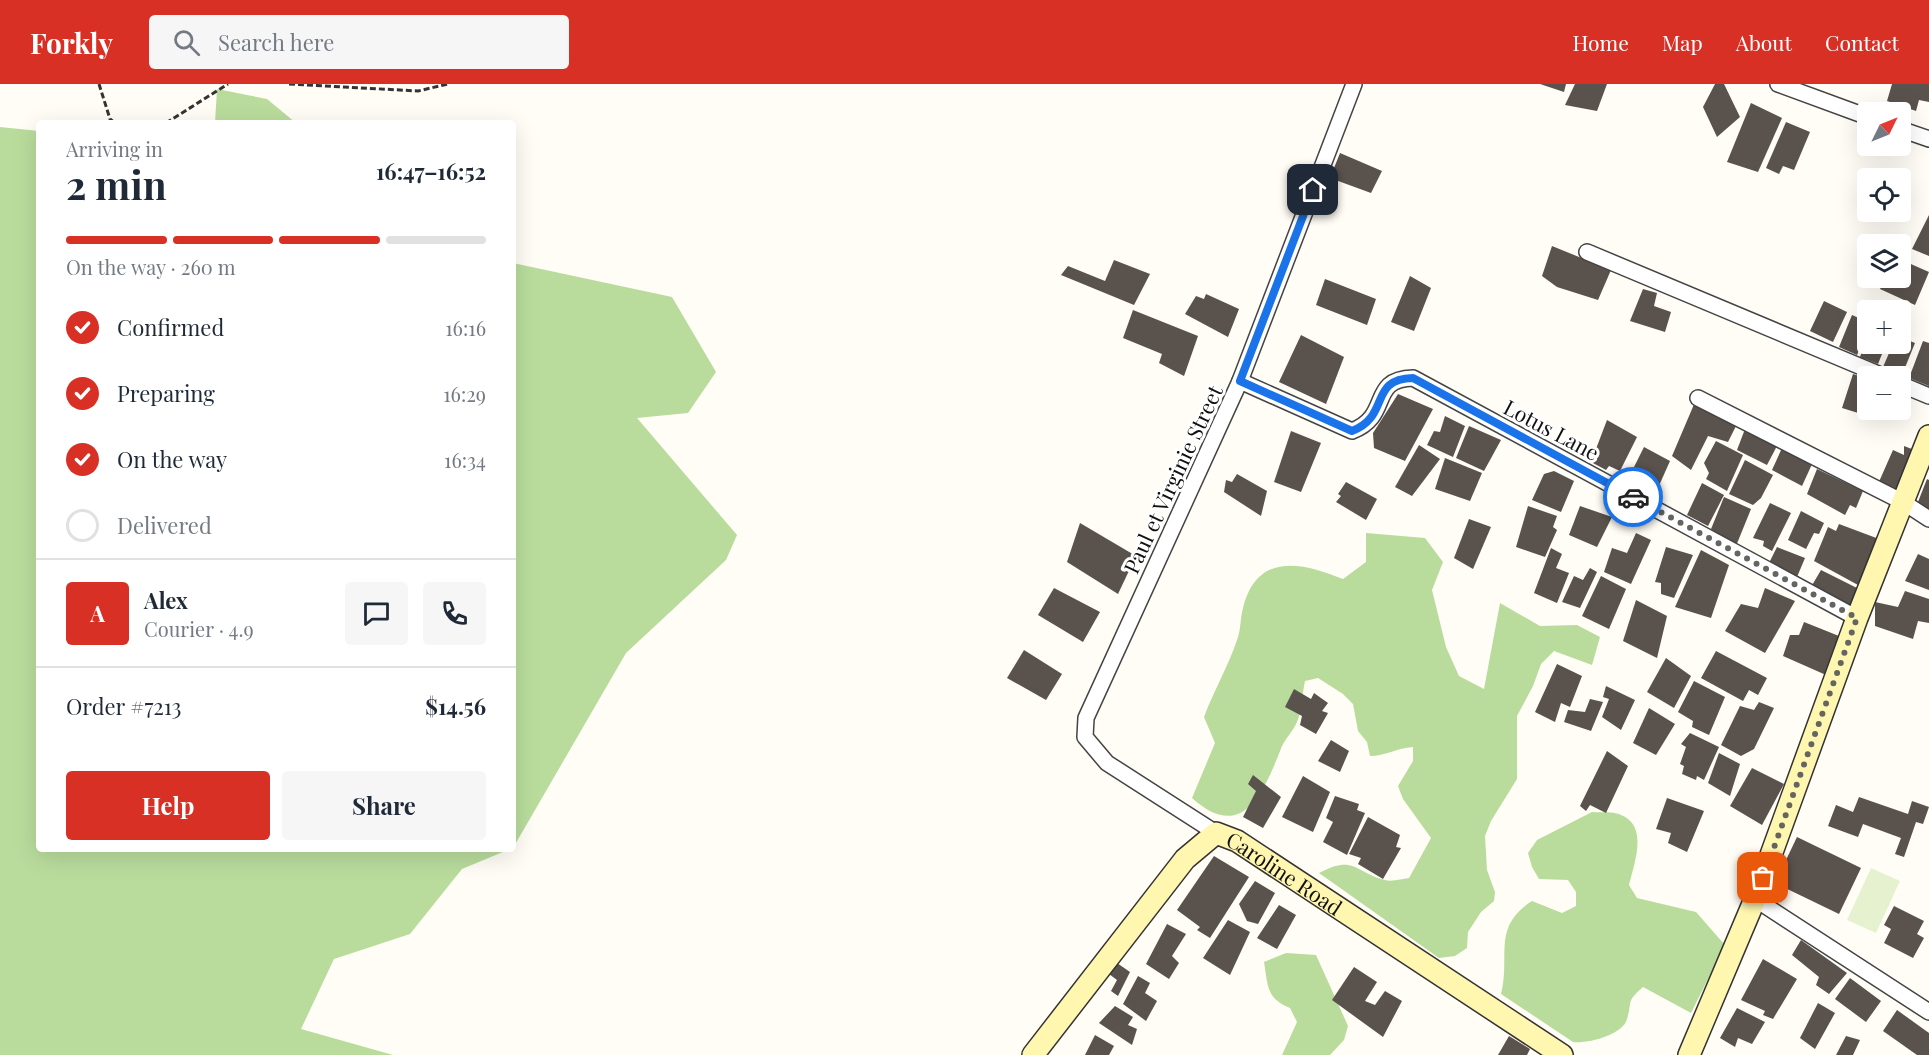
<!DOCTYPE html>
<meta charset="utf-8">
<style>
body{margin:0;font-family:"Playfair Display",serif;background:#f6f6f7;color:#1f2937;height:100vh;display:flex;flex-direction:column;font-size:22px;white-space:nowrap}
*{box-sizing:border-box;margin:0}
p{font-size:20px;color:#747a83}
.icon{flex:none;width:33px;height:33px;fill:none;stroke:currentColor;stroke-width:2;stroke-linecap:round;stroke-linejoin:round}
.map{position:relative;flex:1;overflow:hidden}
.details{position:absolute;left:36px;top:36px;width:480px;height:732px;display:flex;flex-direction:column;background:#fff;border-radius:6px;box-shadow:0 6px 24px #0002}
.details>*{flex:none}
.needle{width:39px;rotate:47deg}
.fabs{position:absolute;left:1857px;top:18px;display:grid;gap:12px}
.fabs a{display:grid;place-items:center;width:54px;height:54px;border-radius:6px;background:#fff;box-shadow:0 6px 24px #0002;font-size:30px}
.pin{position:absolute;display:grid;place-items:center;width:51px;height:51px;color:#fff;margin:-26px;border-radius:12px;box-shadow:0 3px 9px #0006}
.courier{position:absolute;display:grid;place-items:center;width:60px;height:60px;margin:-30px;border:4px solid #1a73e8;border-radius:50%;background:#fff;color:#222;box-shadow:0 2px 8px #0007}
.overview em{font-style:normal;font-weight:700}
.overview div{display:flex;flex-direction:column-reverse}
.overview{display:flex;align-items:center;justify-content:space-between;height:102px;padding:0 30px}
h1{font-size:39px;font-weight:700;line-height:45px}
.bar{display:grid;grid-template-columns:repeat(4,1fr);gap:9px 6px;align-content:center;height:72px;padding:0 30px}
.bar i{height:8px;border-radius:4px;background:#e0e1e3}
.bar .current{background:#d93025}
.bar p{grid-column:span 4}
.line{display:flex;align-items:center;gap:15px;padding:0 30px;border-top:2px solid #e0e1e3}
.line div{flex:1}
.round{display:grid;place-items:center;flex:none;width:63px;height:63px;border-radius:6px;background:#f6f6f7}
ol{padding:0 30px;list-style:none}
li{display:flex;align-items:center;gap:18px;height:66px}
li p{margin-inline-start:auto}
li .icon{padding:6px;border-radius:50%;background:#d93025;color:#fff;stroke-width:4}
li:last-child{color:#747a83}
li i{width:33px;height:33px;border:3px solid #e0e1e3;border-radius:50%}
.action{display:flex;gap:12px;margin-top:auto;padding:12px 30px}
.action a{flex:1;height:69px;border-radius:6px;background:#d93025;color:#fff;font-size:24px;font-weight:700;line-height:69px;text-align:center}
.action a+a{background:#f6f6f7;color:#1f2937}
header{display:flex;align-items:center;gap:36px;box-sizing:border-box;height:84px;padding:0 30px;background:#d93025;color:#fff}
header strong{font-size:28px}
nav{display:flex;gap:33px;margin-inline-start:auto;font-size:21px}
.search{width:420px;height:54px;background:#f6f6f7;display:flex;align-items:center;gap:15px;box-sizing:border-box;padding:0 21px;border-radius:6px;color:#747a83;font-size:22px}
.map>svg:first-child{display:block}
.forest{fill:#b9dc9c}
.pitch{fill:#e6f2cf}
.building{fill:#5a524d}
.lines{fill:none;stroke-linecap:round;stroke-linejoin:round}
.minor-casing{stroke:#444;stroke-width:18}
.secondary-casing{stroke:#333;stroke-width:24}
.path{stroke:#333;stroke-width:3;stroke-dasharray:6 3;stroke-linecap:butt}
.minor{stroke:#fff;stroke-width:15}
.secondary{stroke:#fff6b0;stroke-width:21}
.done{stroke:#646461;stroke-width:6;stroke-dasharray:0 10.8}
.route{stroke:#1a73e8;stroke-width:8}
.labels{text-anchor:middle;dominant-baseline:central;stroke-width:6;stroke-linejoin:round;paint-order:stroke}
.street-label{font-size:21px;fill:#111;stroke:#fff}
</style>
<header>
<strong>Forkly</strong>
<div class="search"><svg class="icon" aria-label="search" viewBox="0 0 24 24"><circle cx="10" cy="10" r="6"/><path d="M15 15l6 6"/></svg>Search here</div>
<nav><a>Home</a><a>Map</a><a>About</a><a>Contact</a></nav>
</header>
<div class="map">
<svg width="1929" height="971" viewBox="0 0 1929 971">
<rect width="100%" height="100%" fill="#fffdf5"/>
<g class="forest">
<polygon points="217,5 267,15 296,39 215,39"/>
<polygon points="0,43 39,47 39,765 510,765 462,785 410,850 334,875 301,945 393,971 0,971"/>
<polygon points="513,179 672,213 716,288 688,329 637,334 737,451 726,476 626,569 513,764"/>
<path d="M1366,449L1425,454L1443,478L1432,506L1446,563L1459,592L1484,605L1500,519L1540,542L1577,541L1600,553L1592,581L1554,567L1541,580L1533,602L1517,632V695L1491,737L1485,752L1487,786L1495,808L1494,817L1481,828L1468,848L1467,864L1455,872L1439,874L1319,789C1355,770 1355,789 1385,796C1392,798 1402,795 1409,794L1431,754L1403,715L1398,702L1413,677V663C1397,664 1385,672 1370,672L1367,658L1358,647L1353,620L1343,610L1318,594L1305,597C1302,610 1302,627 1297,638C1293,647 1286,654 1282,662C1265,705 1244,761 1192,714L1215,659L1204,633C1214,606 1228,583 1237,556C1241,546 1240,535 1243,524C1257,468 1302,478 1343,495L1366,478Z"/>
<path d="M1592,728C1601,729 1613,727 1621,731C1649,742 1634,780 1629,801L1637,814L1696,828L1725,861L1691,929L1643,903C1625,919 1633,916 1627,935C1623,951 1587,960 1573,958L1501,910C1511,872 1491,843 1532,817L1562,829L1576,822V808L1568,796L1539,795L1532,783L1528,769L1537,756Z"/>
<path d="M1286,869L1316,871L1348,942L1344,956L1330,971H1282L1297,938L1290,924C1266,914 1268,902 1264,878Z"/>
</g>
<polygon class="pitch" points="1871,784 1900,797 1876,849 1847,836"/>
<g class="building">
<polygon points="1540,0 1566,0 1564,8"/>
<polygon points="1575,0 1607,0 1597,27 1565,21"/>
<polygon points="1715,0 1724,0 1740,33 1717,53 1703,23"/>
<polygon points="1892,0 1929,0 1929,18 1919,16 1916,27 1887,17"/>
<polygon points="1751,19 1782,34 1758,88 1727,78"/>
<polygon points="1786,38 1810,48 1794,86 1783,82 1779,90 1766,84"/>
<polygon points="1340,69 1382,87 1371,109 1330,94"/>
<polygon points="1929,131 1929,172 1912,165"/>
<polygon points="1552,162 1611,186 1598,216 1557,203 1542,192"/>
<polygon points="1114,176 1150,190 1134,221 1061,191 1068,182 1105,197"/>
<polygon points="1904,177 1929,188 1915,221 1880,205 1885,194 1900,194"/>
<polygon points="1410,192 1431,204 1414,247 1391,238"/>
<polygon points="1325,195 1376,215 1367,241 1316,221"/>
<polygon points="1643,205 1657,209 1654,222 1671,228 1665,248 1630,237"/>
<polygon points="1206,210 1239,225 1228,253 1185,230 1196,212 1204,215"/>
<polygon points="1824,217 1847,228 1833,258 1810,247"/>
<polygon points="1133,226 1198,252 1184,292 1159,279 1162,270 1123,254"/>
<polygon points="1852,231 1868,238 1868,245 1857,271 1839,263"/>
<polygon points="1301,251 1344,273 1326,320 1279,298"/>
<polygon points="1867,253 1868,260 1886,260 1878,280 1860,273"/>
<polygon points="1900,253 1915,259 1902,291 1883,283 1893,260 1900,260"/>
<polygon points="1923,257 1929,259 1929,302 1909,294"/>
<polygon points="1853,290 1868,295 1868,326 1885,326 1881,336 1842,324"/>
<polygon points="1398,310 1433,325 1405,377 1374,364 1373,349"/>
<polygon points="1695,318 1738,338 1728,358 1708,352 1691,386 1672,372"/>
<polygon points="1445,332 1465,342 1453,373 1427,361 1434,347 1440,348"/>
<polygon points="1607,336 1637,353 1620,387 1609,382 1606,386 1591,378"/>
<polygon points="1469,342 1501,356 1484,387 1456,374"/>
<polygon points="1745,345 1778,360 1767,381 1737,366"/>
<polygon points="1291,347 1321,359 1301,408 1274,398"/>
<polygon points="1716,357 1743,371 1727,407 1706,395 1709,389 1704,379"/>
<polygon points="1419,361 1440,375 1412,412 1395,403"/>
<polygon points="1904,362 1917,367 1897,409 1878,400 1893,366 1904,371"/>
<polygon points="1644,363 1670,377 1653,415 1626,399"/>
<polygon points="1782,364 1813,378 1802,402 1772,386"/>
<polygon points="1445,374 1482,389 1470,417 1435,405"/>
<polygon points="1745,376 1773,391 1761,414 1753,421 1729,410"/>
<polygon points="1817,385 1863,407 1856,424 1850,421 1845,431 1807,410"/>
<polygon points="1554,387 1574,397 1561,428 1532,416 1544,390"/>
<polygon points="1237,390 1267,407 1261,432 1224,408 1226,396 1232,398"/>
<polygon points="1927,395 1929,396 1929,430 1916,423"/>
<polygon points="1346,398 1377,415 1366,436 1336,418 1341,412 1338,410"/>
<polygon points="1702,399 1724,411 1708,442 1687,431"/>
<polygon points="1724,413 1751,425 1736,462 1711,445"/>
<polygon points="1770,419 1791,429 1772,467 1763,462 1764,457 1753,454"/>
<polygon points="1528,422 1557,432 1553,443 1557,446 1545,473 1516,463"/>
<polygon points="1580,422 1612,433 1597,463 1569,451"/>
<polygon points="1801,427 1824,439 1819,450 1814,449 1806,465 1788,456"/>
<polygon points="1469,435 1491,443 1473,485 1454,474"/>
<polygon points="1080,439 1136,472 1118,510 1067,478"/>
<polygon points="1839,440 1879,455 1858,501 1814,477 1828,443 1836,447"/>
<polygon points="1636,449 1651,456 1631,500 1604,488 1612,464 1627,469"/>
<polygon points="1666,463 1693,471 1674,514 1661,510 1661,499 1655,498"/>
<polygon points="1777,463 1805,474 1797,493 1769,479"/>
<polygon points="1551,464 1562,470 1556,484 1569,489 1557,519 1534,509"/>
<polygon points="1701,466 1729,481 1711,534 1675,523"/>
<polygon points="1918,470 1929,475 1929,506 1905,497"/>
<polygon points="1590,484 1597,488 1580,524 1562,518 1574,492 1583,496"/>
<polygon points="1821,486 1861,506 1852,525 1811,503"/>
<polygon points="1601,492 1626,505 1609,545 1582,532"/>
<polygon points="1054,504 1100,528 1083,558 1038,531"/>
<polygon points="1765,504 1795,517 1765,569 1725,547 1741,520 1758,524"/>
<polygon points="1905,507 1929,515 1929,539 1918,537 1913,555 1875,542 1875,518 1898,523"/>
<polygon points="1636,516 1667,532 1657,574 1623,557"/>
<polygon points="1804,538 1839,552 1826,591 1783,572 1790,551 1799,551"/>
<polygon points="1024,566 1062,590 1046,616 1007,594"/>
<polygon points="1716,567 1767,594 1758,611 1749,606 1743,617 1701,594"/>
<polygon points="1666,574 1691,592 1674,624 1647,608"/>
<polygon points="1557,580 1582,592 1570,623 1561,619 1555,638 1535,628"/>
<polygon points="1694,597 1725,613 1709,651 1692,643 1693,637 1678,628"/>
<polygon points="1606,602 1635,616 1621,646 1602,633 1609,615 1603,613"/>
<polygon points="1294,605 1311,615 1314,609 1328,619 1322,627 1328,629 1316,650 1300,641 1302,632 1285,623"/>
<polygon points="1590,615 1603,618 1591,647 1564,638 1568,626 1585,628"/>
<polygon points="1759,618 1774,624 1754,665 1741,672 1721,661 1740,622 1754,626"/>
<polygon points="1649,624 1675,640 1656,671 1633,659"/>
<polygon points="1690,649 1719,663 1704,696 1697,692 1696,696 1682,690 1684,682 1680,680 1686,663 1681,660"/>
<polygon points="1331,656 1349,667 1340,688 1318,677"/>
<polygon points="1607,667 1628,682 1606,729 1590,721 1586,727 1580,722"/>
<polygon points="1719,669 1740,680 1730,712 1708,699"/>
<polygon points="1752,684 1784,700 1762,741 1730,722"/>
<polygon points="1253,691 1281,713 1263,744 1243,733 1256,707 1248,700"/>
<polygon points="1303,692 1330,708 1313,748 1282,733"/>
<polygon points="1335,712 1359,720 1357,726 1365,729 1347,771 1323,758 1333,738 1326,734"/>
<polygon points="1859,713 1908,730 1912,717 1929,723 1923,740 1916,738 1904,773 1895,770 1901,754 1863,740 1858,753 1828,742 1836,721 1853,728"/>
<polygon points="1667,714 1704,727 1687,768 1668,759 1671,749 1656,745"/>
<polygon points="1368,733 1400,751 1396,763 1401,764 1383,795 1358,780 1361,774 1349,770"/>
<polygon points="1797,753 1861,784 1839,830 1775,799"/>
<polygon points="1214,772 1249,793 1210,854 1197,846 1200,843 1177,826"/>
<polygon points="1255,797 1275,809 1258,840 1247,837 1239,820"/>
<polygon points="1279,821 1296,831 1277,865 1257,854"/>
<polygon points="1894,822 1924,837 1917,850 1924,854 1913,874 1884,859 1891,845 1884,841"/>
<polygon points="1228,836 1250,848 1230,891 1203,874"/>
<polygon points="1167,840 1186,850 1172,872 1179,879 1169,895 1146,880"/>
<polygon points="1801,856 1847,889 1829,910 1816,901 1819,893 1792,871"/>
<polygon points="1763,875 1797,895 1773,935 1763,931 1765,927 1741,916"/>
<polygon points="1117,879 1130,888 1118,912 1111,907 1117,896 1109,890"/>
<polygon points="1354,883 1377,898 1365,917 1375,921 1385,907 1402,917 1383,953 1332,916"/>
<polygon points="1138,892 1150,899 1145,909 1157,917 1146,937 1123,920"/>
<polygon points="1850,894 1881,917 1866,938 1835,915"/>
<polygon points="1818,919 1835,929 1815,965 1800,954"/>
<polygon points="1115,922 1133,933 1128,941 1137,945 1132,961 1099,939"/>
<polygon points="1737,924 1765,938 1752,960 1738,954 1735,963 1720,954"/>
<polygon points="1897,926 1929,949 1929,971 1917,971 1883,947"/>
<polygon points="1095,951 1114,962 1109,971 1085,971"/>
<polygon points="1509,952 1530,965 1527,971 1498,971"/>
<polygon points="1846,952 1860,956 1853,971 1836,971"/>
</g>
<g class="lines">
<defs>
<g id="minor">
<polyline points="1778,0 1868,33"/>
<polyline points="1900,45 1929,55"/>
<polyline points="1587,168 1883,292"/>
<path d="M1240,297L1352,347C1392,332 1368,295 1413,294L1857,534"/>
<polyline points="1900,300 1929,312"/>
<polyline points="1698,314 1903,418 1929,435"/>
<polyline points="1216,749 1107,679 1085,653 1086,634 1240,297 1354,0"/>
<polyline points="1755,815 1929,928"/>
</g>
<g id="secondary">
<path id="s1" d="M1033,971L1185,775L1216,749L1237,757L1562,971"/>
<polyline points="1689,971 1755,815 1857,534 1929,352"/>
</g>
</defs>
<use href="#minor" class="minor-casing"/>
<use href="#secondary" class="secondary-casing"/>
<g class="path">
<polyline points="99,0 110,35 115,39"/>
<polyline points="289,0 418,7 448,0"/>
<polyline points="166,39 228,0"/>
</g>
<use href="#minor" class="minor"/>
<use href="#secondary" class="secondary"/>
</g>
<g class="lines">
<polyline class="done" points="1633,413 1857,534 1763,794"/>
<path class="route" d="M1313,106L1240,297L1352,347C1391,332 1368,295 1413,294L1633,413"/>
</g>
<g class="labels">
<g class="street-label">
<text transform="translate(1552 345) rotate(28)">Lotus Lane</text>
<text transform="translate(1172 395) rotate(-65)">Paul et Virginie Street</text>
<text stroke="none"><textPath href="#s1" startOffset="368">Caroline Road</textPath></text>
</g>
</g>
</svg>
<div class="fabs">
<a><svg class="needle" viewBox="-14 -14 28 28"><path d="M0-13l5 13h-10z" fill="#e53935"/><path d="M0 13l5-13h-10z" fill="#747a83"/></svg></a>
<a><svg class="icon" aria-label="locate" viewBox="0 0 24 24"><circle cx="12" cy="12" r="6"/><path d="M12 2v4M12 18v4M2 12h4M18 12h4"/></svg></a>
<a><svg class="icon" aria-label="layers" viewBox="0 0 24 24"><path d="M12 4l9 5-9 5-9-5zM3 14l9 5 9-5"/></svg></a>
<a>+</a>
<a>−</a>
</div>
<div class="pin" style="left:1763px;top:794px;background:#ea580c"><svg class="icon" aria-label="bag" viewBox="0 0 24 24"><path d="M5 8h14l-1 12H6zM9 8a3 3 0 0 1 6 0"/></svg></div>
<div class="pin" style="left:1313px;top:106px;background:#1f2937"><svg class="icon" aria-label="home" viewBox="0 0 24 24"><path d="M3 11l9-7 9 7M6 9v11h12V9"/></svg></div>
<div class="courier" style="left:1633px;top:413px"><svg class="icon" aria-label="car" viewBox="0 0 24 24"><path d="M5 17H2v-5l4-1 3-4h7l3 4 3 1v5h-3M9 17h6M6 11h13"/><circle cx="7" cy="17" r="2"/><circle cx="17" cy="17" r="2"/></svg></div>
<section class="details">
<div class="overview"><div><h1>2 min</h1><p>Arriving in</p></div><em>16:47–16:52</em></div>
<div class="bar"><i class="current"></i><i class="current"></i><i class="current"></i><i></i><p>On the way · 260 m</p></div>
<ol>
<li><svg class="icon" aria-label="check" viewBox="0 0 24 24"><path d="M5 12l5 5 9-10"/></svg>Confirmed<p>16:16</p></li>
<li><svg class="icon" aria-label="check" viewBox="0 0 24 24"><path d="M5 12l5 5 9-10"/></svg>Preparing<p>16:29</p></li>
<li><svg class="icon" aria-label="check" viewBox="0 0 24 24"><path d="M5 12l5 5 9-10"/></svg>On the way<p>16:34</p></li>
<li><i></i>Delivered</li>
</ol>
<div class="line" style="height:108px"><b class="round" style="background:#d93025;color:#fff">A</b><div><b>Alex</b><p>Courier · 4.9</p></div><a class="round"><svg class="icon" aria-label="chat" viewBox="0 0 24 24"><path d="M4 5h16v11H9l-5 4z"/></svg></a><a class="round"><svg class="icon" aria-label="phone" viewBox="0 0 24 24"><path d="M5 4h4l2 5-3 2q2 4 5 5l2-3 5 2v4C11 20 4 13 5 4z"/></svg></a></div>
<div class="line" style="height:78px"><div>Order #7213</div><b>$14.56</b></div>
<div class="action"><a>Help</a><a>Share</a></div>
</section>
</div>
